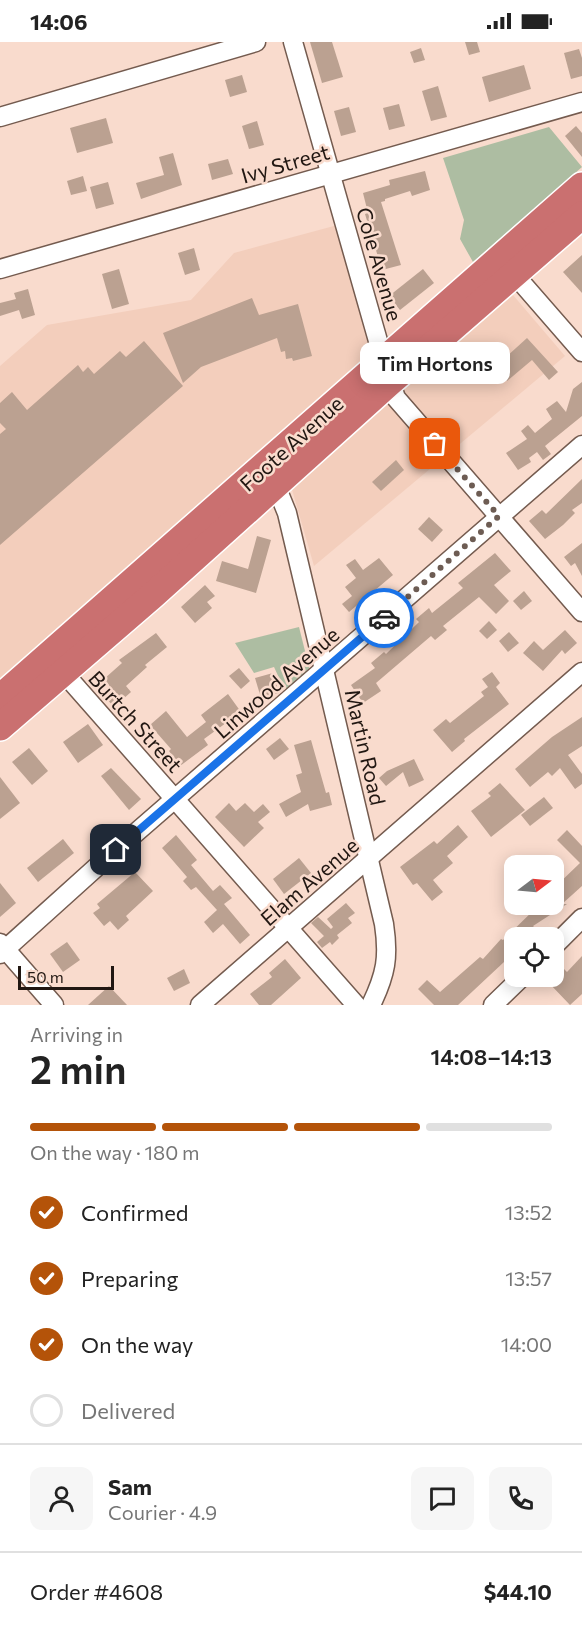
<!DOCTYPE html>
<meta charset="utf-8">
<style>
body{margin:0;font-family:Commissioner,sans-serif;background:#f6f6f6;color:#222;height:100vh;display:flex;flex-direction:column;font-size:22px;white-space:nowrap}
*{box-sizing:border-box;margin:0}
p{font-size:20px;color:#767676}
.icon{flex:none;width:33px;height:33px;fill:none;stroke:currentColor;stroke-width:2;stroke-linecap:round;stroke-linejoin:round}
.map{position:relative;height:963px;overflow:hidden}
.sheet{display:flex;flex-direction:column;background:#fff;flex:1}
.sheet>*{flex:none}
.needle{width:39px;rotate:74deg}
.buttons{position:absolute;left:504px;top:813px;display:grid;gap:12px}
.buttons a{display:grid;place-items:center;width:60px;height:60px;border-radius:12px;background:#fff;box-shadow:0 3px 15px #0003;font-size:30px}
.scale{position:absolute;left:18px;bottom:15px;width:96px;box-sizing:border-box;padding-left:6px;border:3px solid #211712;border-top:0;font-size:16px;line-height:21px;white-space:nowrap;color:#211712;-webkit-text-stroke:4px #f9dbcd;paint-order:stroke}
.pin{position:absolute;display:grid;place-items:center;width:51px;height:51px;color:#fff;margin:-26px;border-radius:12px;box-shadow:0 3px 9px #0006}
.courier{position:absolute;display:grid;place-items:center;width:60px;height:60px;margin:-30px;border:4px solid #1a73e8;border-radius:50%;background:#fff;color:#222;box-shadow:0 2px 8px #0007}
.bubble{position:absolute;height:42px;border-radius:12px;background:#fff;box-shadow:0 3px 15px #0003;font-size:20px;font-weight:600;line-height:42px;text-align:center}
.headline em{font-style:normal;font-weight:600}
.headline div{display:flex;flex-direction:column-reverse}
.headline{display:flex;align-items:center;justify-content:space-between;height:102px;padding:0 30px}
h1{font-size:39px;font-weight:600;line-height:45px}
.bar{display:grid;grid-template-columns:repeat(4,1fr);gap:9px 6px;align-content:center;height:72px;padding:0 30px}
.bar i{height:8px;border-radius:4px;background:#e0e0e0}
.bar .current{background:#b45309}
.bar p{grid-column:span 4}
.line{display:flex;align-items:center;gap:15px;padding:0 30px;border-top:2px solid #e0e0e0}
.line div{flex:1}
.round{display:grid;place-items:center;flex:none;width:63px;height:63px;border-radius:12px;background:#f6f6f6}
ol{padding:0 30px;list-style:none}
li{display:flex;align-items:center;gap:18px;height:66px}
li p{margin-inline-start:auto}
li .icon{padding:6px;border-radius:50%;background:#b45309;color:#fff;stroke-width:4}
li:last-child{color:#767676}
li i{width:33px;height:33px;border:3px solid #e0e0e0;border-radius:50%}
.status{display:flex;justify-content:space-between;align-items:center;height:42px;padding:0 30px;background:#fff;direction:ltr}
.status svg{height:16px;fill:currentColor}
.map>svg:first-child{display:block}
.built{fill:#f3cebc}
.green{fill:#adbda2}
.building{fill:#bba191}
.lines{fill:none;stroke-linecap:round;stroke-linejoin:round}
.minor-casing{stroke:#745b4f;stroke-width:21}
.highway-casing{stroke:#fff;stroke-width:30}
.minor{stroke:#fff;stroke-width:18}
.highway{stroke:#ca7070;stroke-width:27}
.done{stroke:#6d5c53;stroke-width:6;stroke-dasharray:0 10.8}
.route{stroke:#1a73e8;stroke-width:8}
.labels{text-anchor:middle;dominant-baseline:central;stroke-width:5;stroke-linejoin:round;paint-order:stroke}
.street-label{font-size:21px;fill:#211712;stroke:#f9dbcd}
</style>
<div class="status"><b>14:06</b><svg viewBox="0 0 49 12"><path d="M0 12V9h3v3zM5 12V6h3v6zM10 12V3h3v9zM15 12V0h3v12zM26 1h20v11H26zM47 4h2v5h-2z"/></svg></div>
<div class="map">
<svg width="582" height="963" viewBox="0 0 582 963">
<rect width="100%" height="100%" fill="#f9dbcd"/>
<g class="built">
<polygon points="345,181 384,320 0,640 0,324 47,283 191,258 234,211"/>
<polygon points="513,253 565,314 314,524 291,444"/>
</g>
<g class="green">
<polygon points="549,85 582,125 473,220 460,197 464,178 443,116"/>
<polygon points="299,585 310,629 287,648 280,638 274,625 254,631 235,601"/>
</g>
<g class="building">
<polygon points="310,0 332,0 343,35 322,41"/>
<polygon points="465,0 477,0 480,10 469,13"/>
<polygon points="421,6 425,18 414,21 410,10"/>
<polygon points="579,7 582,16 582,34 571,37 564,11"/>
<polygon points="524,23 531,47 489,60 482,35"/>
<polygon points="242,33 247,50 230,55 225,38"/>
<polygon points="438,44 447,75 431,79 422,49"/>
<polygon points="399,62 405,84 389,88 383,66"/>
<polygon points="349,65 356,90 341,94 334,69"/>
<polygon points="106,76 113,101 77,111 70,86"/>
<polygon points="257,79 264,103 249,107 242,84"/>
<polygon points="576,84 582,91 582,115 565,94"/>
<polygon points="173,111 182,143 141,157 136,141 164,133 159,115"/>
<polygon points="228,117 233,132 212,138 208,122"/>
<polygon points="425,129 430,148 412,154 410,149 385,157 385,159 381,160 401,223 382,228 365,172 368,171 363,151 390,143 389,138"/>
<polygon points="83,134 87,149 71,153 67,139"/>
<polygon points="108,140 114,162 96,167 90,145"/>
<polygon points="194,206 200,228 185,233 178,211"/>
<polygon points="582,213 582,251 563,230"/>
<polygon points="119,227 129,262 112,267 102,232"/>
<polygon points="423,227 434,241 400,268 389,254"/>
<polygon points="28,247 35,273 22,277 19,268 0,274 0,261 16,257 14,251"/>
<polygon points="252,256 259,273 298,262 312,314 293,319 292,316 286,317 285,309 281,310 277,296 201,325 183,341 163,291"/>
<polygon points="527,296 558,330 549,338 532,318 507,339 495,325"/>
<polygon points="144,299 183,344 0,503 0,392 6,387 0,381 0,361 12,350 27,368 78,323 83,330 88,325 94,332 120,309 126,315"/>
<polygon points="582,340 582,374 545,404 551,412 543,418 537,410 529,416 531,420 518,428 506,411 527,397 521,389 528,383 535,391 552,377 546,367 557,359 566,370 573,347"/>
<polygon points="396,418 404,428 381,449 372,440"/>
<polygon points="582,437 582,461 572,468 575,471 563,483 545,497 529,479 542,468 546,472"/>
<polygon points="429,475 443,488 432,500 418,487"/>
<polygon points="257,494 271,498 256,551 216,539 222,519 248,527"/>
<polygon points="582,501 582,534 575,521 571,524 564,515"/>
<polygon points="495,511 511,529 494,543 509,559 496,572 479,555 443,584 447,588 435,598 431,594 376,641 381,649 363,661 351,643 375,626 371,621 384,610 386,612 419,580 416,577 429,566 432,571 463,546 458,541"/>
<polygon points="379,516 393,533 349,570 342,562 352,554 345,545 356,536 346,523 355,517 363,528"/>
<polygon points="205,543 215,554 207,560 212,566 195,581 181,565"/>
<polygon points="524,549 532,559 521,568 513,559"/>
<polygon points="489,579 497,588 487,597 479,589"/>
<polygon points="565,588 577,601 565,612 562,608 543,629 523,611 534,599 543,608"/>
<polygon points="509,590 519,601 508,610 499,599"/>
<polygon points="156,591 167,605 145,623 147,625 126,644 131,650 114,665 105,655 113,648 104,637 122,621 119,618"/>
<polygon points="239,626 250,639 241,647 229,634"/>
<polygon points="492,630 500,641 496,645 509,662 464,697 465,699 452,710 433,688 446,677 450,681 484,654 481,650 488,645 482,637"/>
<polygon points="273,631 279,651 261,656 255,636"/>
<polygon points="228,652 241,670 204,697 208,703 180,724 169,709 171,707 150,683 166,669 187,695 206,680 201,673"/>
<polygon points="582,675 582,704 568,713 582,732 582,742 575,747 560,726 552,734 548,730 530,745 515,727 552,695"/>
<polygon points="88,682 103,703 78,721 63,700"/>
<polygon points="280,696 289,707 274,718 266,707"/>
<polygon points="311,698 326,751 329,750 332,763 310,769 308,762 286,775 279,762 301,750 296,733 302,731 294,703"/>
<polygon points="29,706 48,729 32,743 12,720"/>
<polygon points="414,717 424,738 409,745 403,730 386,744 379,736 387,729"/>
<polygon points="111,726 141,757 129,768 101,734"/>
<polygon points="0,735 20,761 0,777"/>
<polygon points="500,741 525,768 491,795 471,769 491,754 488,751"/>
<polygon points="544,755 553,766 530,784 521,773"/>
<polygon points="229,761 236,769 245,761 254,770 263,762 270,770 258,780 264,786 244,805 215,775"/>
<polygon points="458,783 468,795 447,814 453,821 433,838 443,850 432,859 417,841 413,843 400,825 434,799 437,802"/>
<polygon points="567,788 582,804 582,844 562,862 567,862 533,884 544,896 514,896 514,914 507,922 504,920 458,963 434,963 418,947 427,938 440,950 480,915 483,917 501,897 503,898 540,862 554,862 554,846 580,821 557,798"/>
<polygon points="176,793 197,818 191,823 213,849 220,843 232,856 224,862 250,893 240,902 223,882 213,891 204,880 217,868 196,845 191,848 183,839 187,835 162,806"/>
<polygon points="63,797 74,811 38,840 27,826"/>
<polygon points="299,816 311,831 284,852 273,837"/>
<polygon points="135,830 153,849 126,874 129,878 118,888 110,879 104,884 93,871 100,866 97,862"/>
<polygon points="0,841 16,861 0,875"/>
<polygon points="346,861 355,871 348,876 352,881 337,893 339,896 332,903 330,900 322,906 317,900 324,894 311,881 318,875 331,887 333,885 327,877"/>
<polygon points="67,900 80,918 63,930 50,912"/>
<polygon points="582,914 582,952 570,963 549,941 564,927 567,930"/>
<polygon points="285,917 301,936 271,963 259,963 250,952 272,935 269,931"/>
<polygon points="184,927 190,941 174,949 167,936"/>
<polygon points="109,944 127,963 88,963"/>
</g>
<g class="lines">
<defs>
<g id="minor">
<polyline points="293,0 384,320 396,356 582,570"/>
<polyline points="0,75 256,0"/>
<polyline points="507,224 582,310"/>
<polyline points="0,227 582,60"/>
<path d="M270,434L276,444L287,471L384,882C389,915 386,932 371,963"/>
<polyline points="56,622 356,963"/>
<polyline points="0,901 54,963"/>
<polyline points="554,904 582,876"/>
<polyline points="0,912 101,821 582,403"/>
<polyline points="200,963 582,630"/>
<polyline points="493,963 523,934"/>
</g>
<g id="highway">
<polyline points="0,656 582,144"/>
<polyline points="0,685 153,553 390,340 582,173"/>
</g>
</defs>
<use href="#minor" class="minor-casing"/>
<use href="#highway" class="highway-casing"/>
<use href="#minor" class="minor"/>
<use href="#highway" class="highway"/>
</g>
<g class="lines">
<polyline class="done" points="384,576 499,474 435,402"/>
<polyline class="route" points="116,808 384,576"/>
</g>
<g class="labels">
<g class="street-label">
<text transform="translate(285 121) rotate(-16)">Ivy Street</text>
<text transform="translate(380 222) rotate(74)">Cole Avenue</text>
<text transform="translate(291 401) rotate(-42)">Foote Avenue</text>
<text transform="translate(276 640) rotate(-41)">Linwood Avenue</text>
<text transform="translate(136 679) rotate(48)">Burtch Street</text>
<text transform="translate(366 705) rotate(77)">Martin Road</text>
<text transform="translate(309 839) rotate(-41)">Elam Avenue</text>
</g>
</g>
</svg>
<div class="buttons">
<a><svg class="needle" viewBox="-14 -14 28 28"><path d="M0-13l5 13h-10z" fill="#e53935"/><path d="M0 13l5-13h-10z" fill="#767676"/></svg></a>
<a><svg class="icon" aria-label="locate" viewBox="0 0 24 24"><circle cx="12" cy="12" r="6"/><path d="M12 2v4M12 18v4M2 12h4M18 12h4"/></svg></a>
</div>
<div class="scale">50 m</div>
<div class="pin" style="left:435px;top:402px;background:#ea580c"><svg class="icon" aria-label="bag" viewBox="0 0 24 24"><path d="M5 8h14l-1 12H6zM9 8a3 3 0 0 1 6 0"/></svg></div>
<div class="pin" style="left:116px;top:808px;background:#1f2937"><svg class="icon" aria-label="home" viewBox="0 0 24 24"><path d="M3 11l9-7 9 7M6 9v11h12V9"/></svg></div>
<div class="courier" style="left:384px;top:576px"><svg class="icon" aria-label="car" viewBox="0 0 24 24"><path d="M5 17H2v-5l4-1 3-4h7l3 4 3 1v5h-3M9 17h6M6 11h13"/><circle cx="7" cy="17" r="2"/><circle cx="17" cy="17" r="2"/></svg></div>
<div class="bubble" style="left:360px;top:300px;width:150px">Tim Hortons</div>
</div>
<section class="sheet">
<div class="headline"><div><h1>2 min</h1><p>Arriving in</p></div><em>14:08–14:13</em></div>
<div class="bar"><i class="current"></i><i class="current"></i><i class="current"></i><i></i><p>On the way · 180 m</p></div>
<ol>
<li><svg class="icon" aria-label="check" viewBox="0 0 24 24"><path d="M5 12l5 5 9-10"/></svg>Confirmed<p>13:52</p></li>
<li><svg class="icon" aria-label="check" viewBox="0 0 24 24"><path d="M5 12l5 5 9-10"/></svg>Preparing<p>13:57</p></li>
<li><svg class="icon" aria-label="check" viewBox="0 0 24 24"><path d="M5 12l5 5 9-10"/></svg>On the way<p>14:00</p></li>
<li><i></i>Delivered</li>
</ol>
<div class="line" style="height:108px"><a class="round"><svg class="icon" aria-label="person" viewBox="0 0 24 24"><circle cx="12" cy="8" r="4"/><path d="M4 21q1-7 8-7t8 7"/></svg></a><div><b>Sam</b><p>Courier · 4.9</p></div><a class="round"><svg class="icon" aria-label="chat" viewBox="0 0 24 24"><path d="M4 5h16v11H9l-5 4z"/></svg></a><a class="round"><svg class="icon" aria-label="phone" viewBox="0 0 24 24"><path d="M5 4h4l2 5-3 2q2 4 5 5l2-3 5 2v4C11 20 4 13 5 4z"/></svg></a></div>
<div class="line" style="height:78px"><div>Order #4608</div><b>$44.10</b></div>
</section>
